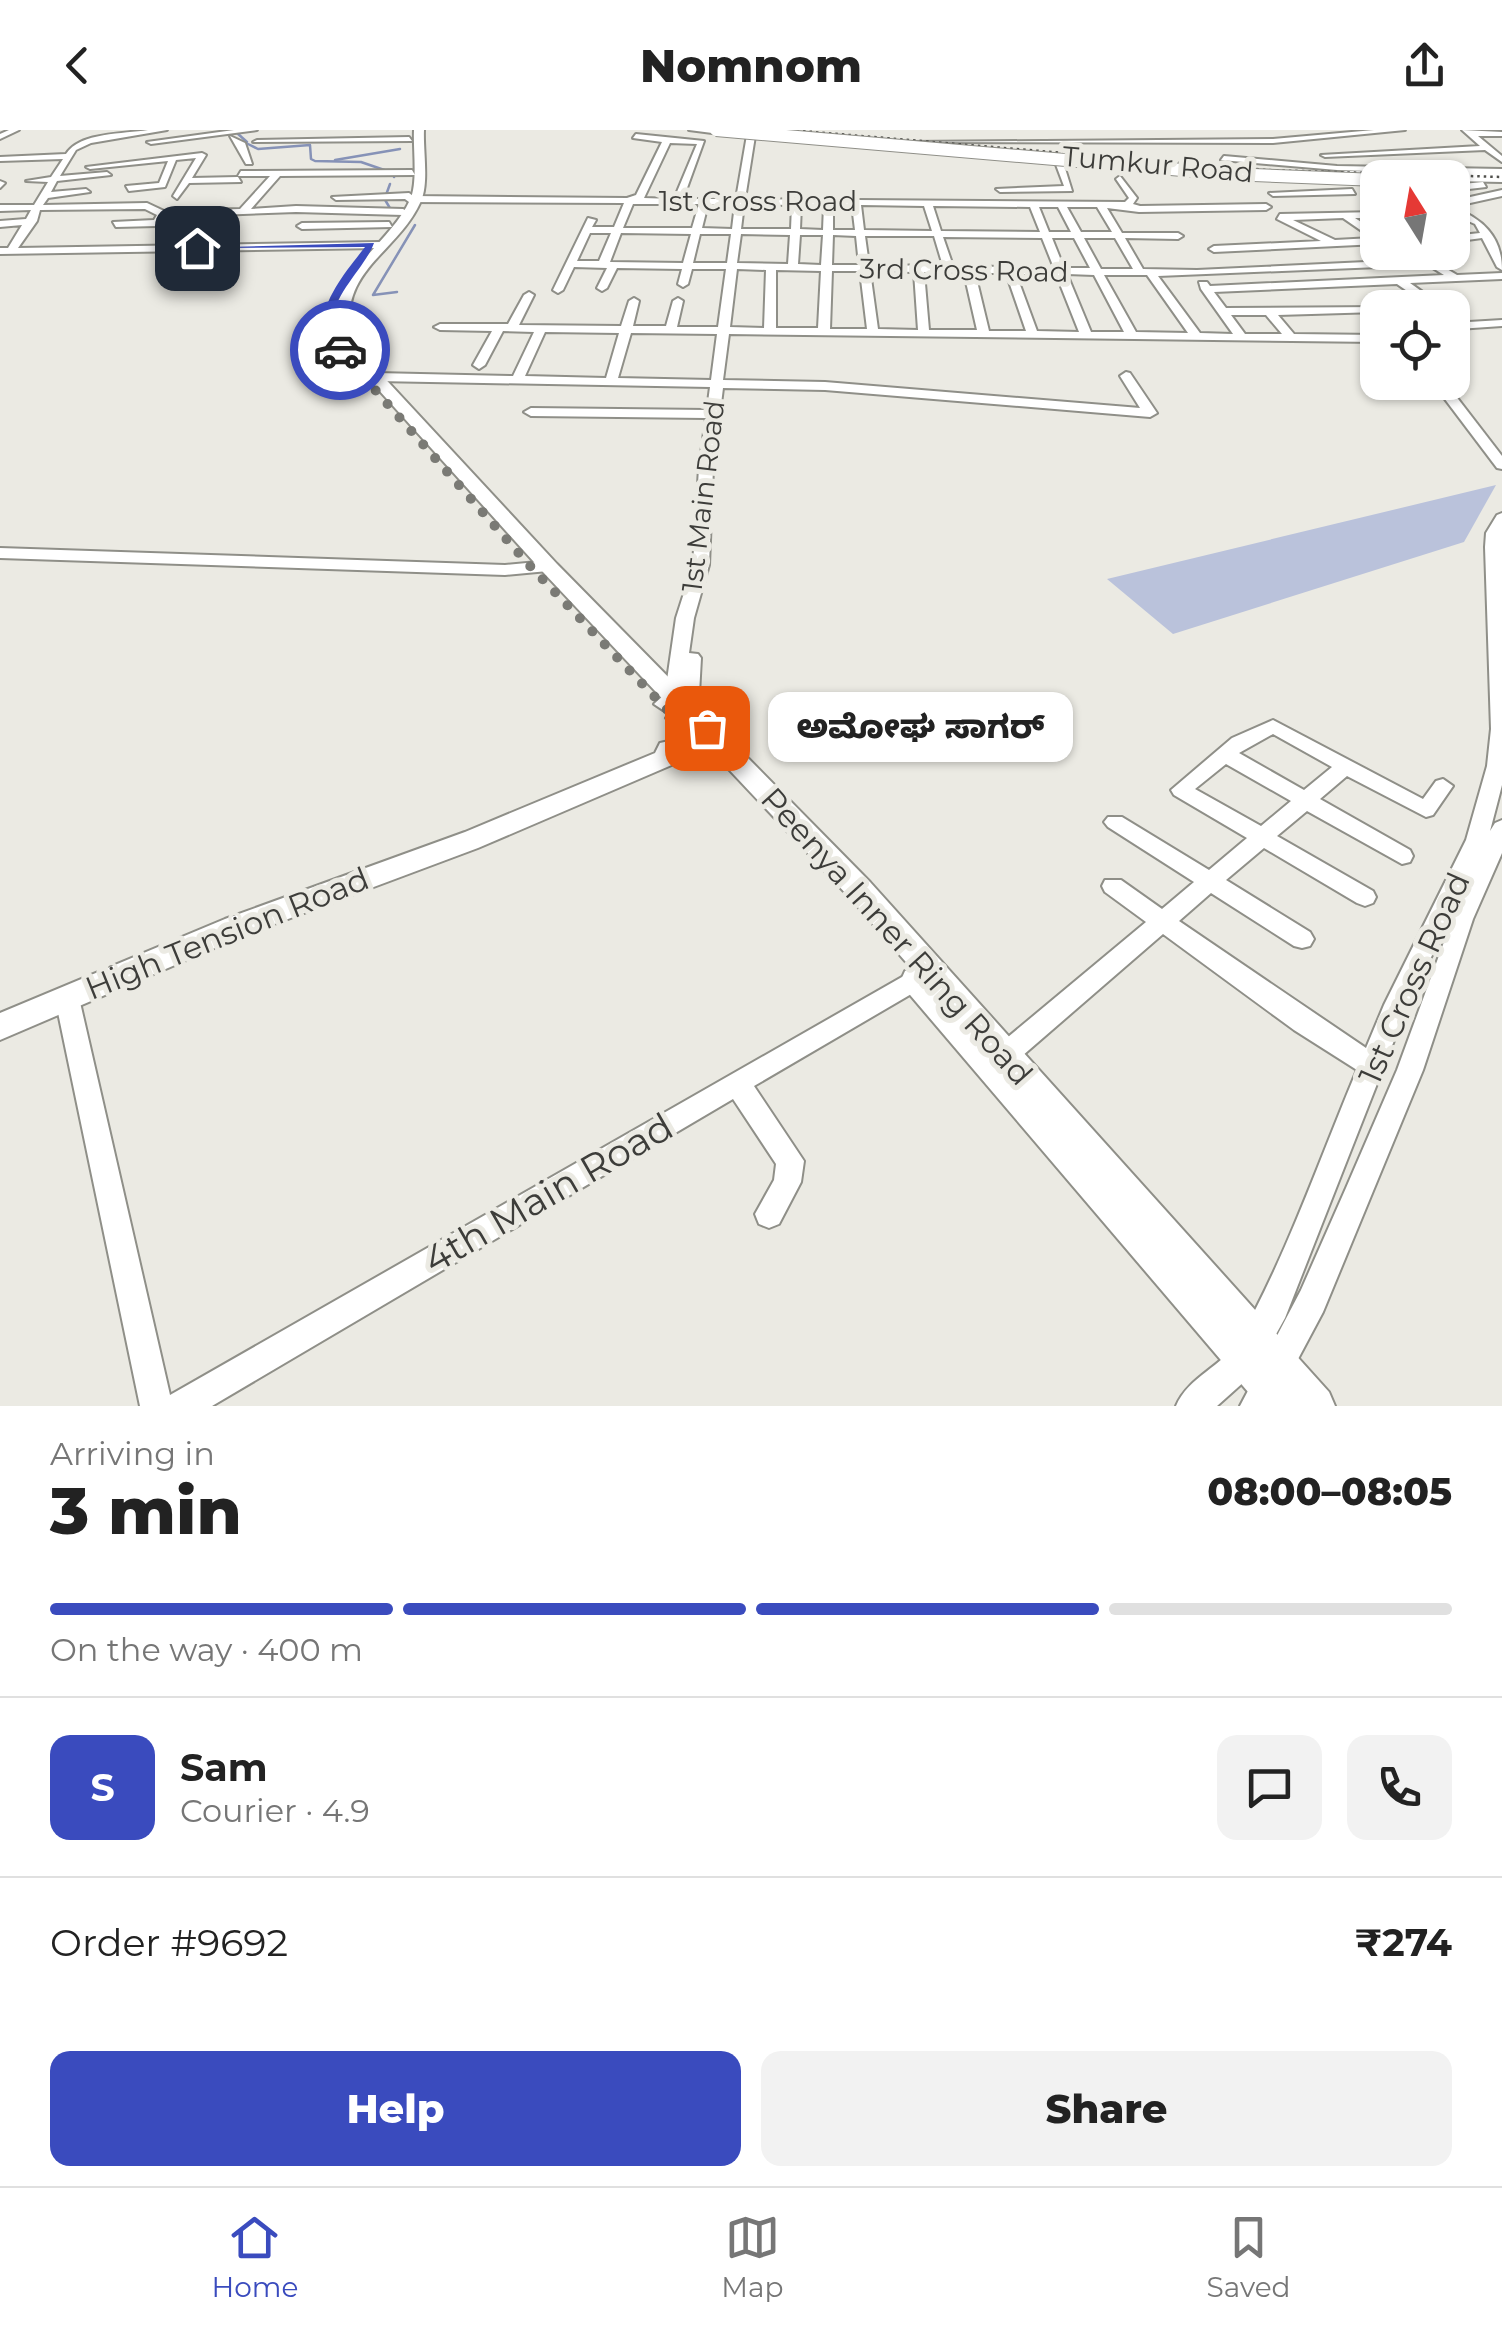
<!DOCTYPE html>
<meta charset="utf-8">
<style>
body{margin:0;font-family:Montserrat,"Noto Sans Kannada",sans-serif;background:#f2f2f2;color:#222;height:100vh;display:flex;flex-direction:column;font-size:38px;white-space:nowrap}
*{box-sizing:border-box;margin:0}
p{font-size:32px;color:#767676}
.icon{flex:none;width:55px;height:55px;fill:none;stroke:currentColor;stroke-width:2;stroke-linecap:round;stroke-linejoin:round}
.map{position:relative;height:1276px;overflow:hidden}
.side{display:flex;flex-direction:column;background:#fff;flex:1}
.side>*{flex:none}
.needle{width:65px;rotate:349deg}
.controls{position:absolute;left:1360px;top:30px;display:grid;gap:20px}
.controls a{display:grid;place-items:center;width:110px;height:110px;border-radius:20px;background:#fff;box-shadow:0 2px 8px #0004;font-size:50px}
.pin{position:absolute;display:grid;place-items:center;width:85px;height:85px;color:#fff;margin:-42px;border-radius:20px;box-shadow:0 5px 15px #0006}
.courier{position:absolute;display:grid;place-items:center;width:100px;height:100px;margin:-50px;border:8px solid #3a4bbe;border-radius:50%;background:#fff;color:#222;box-shadow:0 2px 12px #0007}
.bubble{position:absolute;height:70px;border-radius:20px;background:#fff;box-shadow:0 2px 8px #0004;font-size:32px;font-weight:800;line-height:70px;text-align:center}
.summary em{font-style:normal;font-weight:800}
.summary div{display:flex;flex-direction:column-reverse}
.summary{display:flex;align-items:center;justify-content:space-between;height:170px;padding:0 50px}
h1{font-size:65px;font-weight:800;line-height:75px}
.bar{display:grid;grid-template-columns:repeat(4,1fr);gap:15px 10px;align-content:center;height:120px;padding:0 50px}
.bar i{height:12px;border-radius:8px;background:#e0e0e0}
.bar .active{background:#3a4bbe}
.bar p{grid-column:span 4}
.line{display:flex;align-items:center;gap:25px;padding:0 50px;border-top:2px solid #e0e0e0}
.line div{flex:1}
.round{display:grid;place-items:center;flex:none;width:105px;height:105px;border-radius:20px;background:#f2f2f2}
.action{display:flex;gap:20px;margin-top:auto;padding:20px 50px}
.action a{flex:1;height:115px;border-radius:20px;background:#3a4bbe;color:#fff;font-size:40px;font-weight:800;line-height:115px;text-align:center}
.action a+a{background:#f2f2f2;color:#222}
header{display:flex;justify-content:space-between;align-items:center;height:130px;padding:0 50px;background:#fff;font-size:45px;font-weight:800}
.tabs{display:flex;justify-content:space-around;align-items:center;height:140px;border-top:2px solid #e0e0e0;background:#fff;font-size:28px;color:#767676}
.tabs a{display:grid;justify-items:center;gap:5px}
.tabs .active{color:#3a4bbe}
.map>svg:first-child{display:block}
.green{fill:#bac2db}
.lines{fill:none;stroke-linecap:round;stroke-linejoin:round}
.stream{stroke:#8692b7;stroke-width:2.5}
.minor-casing{stroke:#8f8f88;stroke-width:4}
.major-casing{stroke:#8f8f88;stroke-width:4}
.highway-casing{stroke:#8f8f88;stroke-width:4}
.minor{fill:#fff;fill-rule:evenodd}
.major{fill:#fff;fill-rule:evenodd}
.highway{fill:#fff;fill-rule:evenodd}
.rail{stroke:#50504c;stroke-width:2.5;stroke-dasharray:2.5 4;stroke-linecap:butt}
.highway-bridge-casing{stroke:#8f8f88;stroke-width:14;stroke-linecap:butt}
.highway-bridge{stroke:#fff;stroke-width:12}
.route{fill:#3a4bbe}
.done{stroke:#7a7a75;stroke-width:10;stroke-dasharray:0 18}
.labels{text-anchor:middle;dominant-baseline:central;stroke-width:10;stroke-linejoin:round;paint-order:stroke}
.far-street-label{font-size:28px;fill:#3d3d3a;stroke:#ebeae3}
.street-label{font-size:32px;fill:#3d3d3a;stroke:#ebeae3}
.near-street-label{font-size:38px;fill:#3d3d3a;stroke:#ebeae3}
</style>
<header><svg class="icon" aria-label="back" viewBox="0 0 24 24"><path d="M15 5l-7 7 7 7"/></svg>Nomnom<svg class="icon" aria-label="share" viewBox="0 0 24 24"><path d="M12 15V3M7 8l5-5 5 5M5 13v7h14v-7"/></svg></header>
<div class="map">
<svg width="1502" height="1276" viewBox="0 0 1502 1276">
<rect width="100%" height="100%" fill="#ebeae3"/>
<polygon class="green" points="1496,355 1464,412 1173,504 1107,449"/>
<g class="lines">
<g class="stream">
<polyline points="237,3 247,12"/>
<polyline points="248,14 258,19 310,15 311,29 315,31 361,32 393,43 394,47"/>
<polyline points="335,30 400,19"/>
<polyline points="386,65 390,54"/>
<polyline points="384,68 391,80"/>
<polyline points="397,162 373,165 415,95"/>
</g>
<defs>
<g id="minor">
<polygon points="9,0 19,0 0,9 0,4"/>
<path d="M148,0H167L91,13L76,20L60,46L107,42L111,45L57,51L51,62L86,59L90,62L48,68L43,75L147,73L164,81L240,79L270,46H238L241,41L412,40L415,45L280,46L251,79L296,76L403,79L408,82L403,85L296,82L165,87L157,96L116,97L113,92L154,90L157,85L145,79L40,80L37,91L18,118L380,112L385,115L380,118L0,124V118H8L22,95L0,97V91L26,89L31,80L0,81V75H34L48,52L26,51L51,47L63,29L0,31V27L66,24C80,2 124,4 148,0Z"/>
<polygon points="234,0 257,0 151,14 147,12"/>
<path d="M752,0H761L755,6L745,69L1125,72L1129,68L1116,49L1120,46L1137,68L1133,74L1140,76L1266,74L1271,77L1266,80L1139,82L1107,78L1122,103H1178L1183,106L1178,109L1125,108L1143,139L1197,140L1430,129L1457,145L1502,143V149L1410,153L1445,178H1432L1397,154L1214,162L1226,178L1382,177L1378,178V182L1278,185L1294,204L1378,205V212L729,204L723,250L825,252L1140,278L1120,246L1126,242L1130,243L1157,283L1150,287L825,260L723,258L713,338L709,435L694,488L689,523L698,524L701,528L698,582L676,594L666,588L680,579V571L663,580L654,574L665,564L676,488L693,435L699,338L706,288L531,286L524,282L531,278L707,280L710,257L376,251L370,247L376,243L513,246L534,202L503,201L485,235L479,239L473,235L492,201L440,200L434,197L440,194H508L524,165L529,162L534,165L519,195L621,196L629,171L634,168L639,171L633,196H666L673,171L678,168L683,171L677,197H718L726,139H692L688,154L683,157L678,154L682,139L617,138L607,158L602,161L597,158L607,138L574,137L563,160L558,163L553,160L588,88L596,90L592,97H614L624,73L409,72L405,69L336,70L332,67L409,63L413,66L627,68L636,65L662,12L633,8L636,4L704,11L683,69H736L747,5ZM670,13L697,14L674,69L644,68ZM633,74H699L692,98H623ZM708,74H735L732,99L702,98ZM744,74L792,75L791,99H741ZM801,75H824L823,100L800,99ZM833,75H852L855,100H833ZM861,75L924,76L932,101L864,100ZM933,76L1030,77L1040,102L941,101ZM1039,77H1058L1071,102H1049ZM1067,77H1097L1112,102H1081ZM590,103H611L599,131H577ZM621,103L691,104L683,133L610,132ZM700,104H731L727,133H693ZM741,104L790,105L788,134L737,133ZM800,105H823L821,135L798,134ZM833,105L856,106L859,135H832ZM865,106H934L943,136L869,135ZM943,107L1042,108L1054,138L953,136ZM1052,108H1074L1090,138H1064ZM1084,108H1115L1133,139H1101ZM1428,135L1444,145L1210,156L1207,152H1199L1201,159L1233,204L1200,203L1158,146ZM737,139L766,140L764,198L730,197ZM776,140L821,141L818,198H776ZM832,141H860L867,199H830ZM870,141L914,142L918,200L878,199ZM924,142L964,143L977,200H929ZM975,143H1006L1026,201H989ZM1016,144H1056L1079,202L1037,201ZM1067,144L1094,145L1124,202H1091ZM1104,145H1147L1188,203L1136,202ZM1231,185H1266L1282,204H1245ZM545,202L619,203L606,248L525,246ZM631,203L717,204L711,250L618,248Z"/>
<polygon points="1374,0 1405,0 1273,13 911,12 1273,9"/>
<polygon points="1462,0 1502,2 1502,6 1478,6 1502,26 1502,32 1485,20 1325,27 1321,25 1480,16"/>
<polygon points="230,6 245,13 252,34 246,34"/>
<polygon points="409,7 412,11 253,12 257,10"/>
<polygon points="202,23 206,25 192,48 238,47 241,52 189,53 177,69 173,66 196,28 176,30 165,57 129,61 126,56 159,53 168,31 90,39 86,37"/>
<polygon points="1224,26 1337,36 1502,39 1502,45 1337,40 1221,30"/>
<polygon points="1059,30 1063,32 1072,61 1000,62 996,59 1064,56 1055,32"/>
<polygon points="0,51 5,53 0,58"/>
<polygon points="1483,52 1486,57 1452,61 1452,55"/>
<polygon points="1352,59 1355,64 1273,66 1269,63"/>
<polygon points="1502,60 1502,66 1452,77 1452,71"/>
<path d="M1452,77C1482,88 1502,106 1502,140L1497,137L1482,108L1452,112V106L1480,103L1475,94L1452,84Z"/>
<path d="M1378,82V88H1355L1378,103V114L1214,122L1209,119L1214,116L1321,111L1277,89L1280,84ZM1343,88L1372,108L1335,110L1293,90Z"/>
<polygon points="389,92 392,97 302,99 297,96 302,93"/>
<polygon points="1502,190 1502,196 1458,199 1464,212 1458,226 1452,229 1452,193"/>
<polygon points="1432,252 1445,252 1502,326 1502,339 1497,338"/>
<path d="M1502,383V655L1490,701L1495,693L1502,690V723L1473,789L1423,940L1323,1182L1273,1276H1240L1301,1160L1346,1058L1397,940L1462,763L1408,875L1285,1188L1255,1242L1217,1276H1176C1188,1247 1223,1236 1239,1210C1287,1125 1319,1030 1357,940L1294,900L1163,804L1014,933L1005,936L996,933L992,925L996,917L1146,792L1105,762L1102,756L1105,750H1121L1162,779L1194,752L1108,697L1104,692L1108,687H1122L1209,740L1247,708L1174,665L1171,660L1232,608L1273,590L1423,669L1436,651L1443,649L1453,656L1433,685L1426,687L1347,646L1320,669L1410,720L1413,726L1410,732L1402,734L1307,681L1277,706L1373,761L1376,767L1373,773L1365,776L1357,773L1264,718L1226,750L1310,802L1314,809L1310,816L1302,818L1294,816L1211,763L1179,791L1366,918L1384,875L1466,710L1487,636L1491,599L1485,417L1486,403L1497,385ZM1273,604L1332,637L1304,660L1239,623ZM1226,634L1291,671L1261,696L1195,659Z"/>
<polygon points="0,418 505,435 548,431 556,436 548,441 505,445 0,428"/>
<polygon points="916,839 925,842 928,849 925,856 754,956 804,1031 801,1052 779,1094 769,1098 759,1094 755,1084 774,1050 776,1034 733,969 212,1276 140,1276 55,868 58,861 67,858 76,861 79,868 170,1265"/>
</g>
<g id="major">
<path d="M414,0H424C423,20 429,53 421,71C397,125 335,140 352,213L557,434L870,752L1329,1262L1335,1276H1260L905,859L901,850L905,841L912,839L850,768L543,442L340,217C313,154 387,120 410,70C418,53 413,20 414,0Z"/>
<polygon points="669,611 681,619 674,634 478,718 245,805 0,910 0,883 225,789 465,702 655,623 660,613"/>
</g>
<g id="highway">
<polygon points="689,0 734,0 757,5 751,8"/>
<polygon points="1345,41 1502,44 1502,52 1452,51 1452,48 1341,48 1339,45"/>
</g>
</defs>
<use href="#minor" class="minor-casing"/>
<use href="#major" class="major-casing"/>
<use href="#highway" class="highway-casing"/>
<use href="#minor" class="minor"/>
<use href="#major" class="major"/>
<use href="#highway" class="highway"/>
<polyline class="rail" points="790,0 1267,40 1502,47"/>
<defs>
<polyline id="highway-bridge" points="716,0 1229,44 1378,50"/>
</defs>
<use href="#highway-bridge" class="highway-bridge-casing"/>
<use href="#highway-bridge" class="highway-bridge"/>
</g>
<path class="route" d="M374,113C362,146 310,180 345,220L340,223C298,196 345,143 365,117L193,118Z"/>
<g class="lines">
<polyline class="done" points="340,220 531,437 693,607 707,598"/>
</g>
<g class="labels">
<g class="far-street-label">
<text transform="translate(1158 34) rotate(5)">Tumkur Road</text>
<text x="758" y="71">1st Cross Road</text>
<text transform="translate(964 140) rotate(1)">3rd Cross Road</text>
<text transform="translate(703 366) rotate(-83)">1st Main Road</text>
</g>
<g class="street-label">
<text transform="translate(227 803) rotate(-22)">High Tension Road</text>
<text transform="translate(897 806) rotate(48)">Peenya Inner Ring Road</text>
<text transform="translate(1414 848) rotate(-66)">1st Cross Road</text>
</g>
<g class="near-street-label">
<text transform="translate(548 1063) rotate(-30)">4th Main Road</text>
</g>
</g>
</svg>
<div class="controls">
<a><svg class="needle" viewBox="-14 -14 28 28"><path d="M0-13l5 13h-10z" fill="#e53935"/><path d="M0 13l5-13h-10z" fill="#767676"/></svg></a>
<a><svg class="icon" aria-label="locate" viewBox="0 0 24 24"><circle cx="12" cy="12" r="6"/><path d="M12 2v4M12 18v4M2 12h4M18 12h4"/></svg></a>
</div>
<div class="pin" style="left:707px;top:598px;background:#ea580c"><svg class="icon" aria-label="bag" viewBox="0 0 24 24"><path d="M5 8h14l-1 12H6zM9 8a3 3 0 0 1 6 0"/></svg></div>
<div class="pin" style="left:197px;top:118px;background:#1f2937"><svg class="icon" aria-label="home" viewBox="0 0 24 24"><path d="M3 11l9-7 9 7M6 9v11h12V9"/></svg></div>
<div class="courier" style="left:340px;top:220px"><svg class="icon" aria-label="car" viewBox="0 0 24 24"><path d="M5 17H2v-5l4-1 3-4h7l3 4 3 1v5h-3M9 17h6M6 11h13"/><circle cx="7" cy="17" r="2"/><circle cx="17" cy="17" r="2"/></svg></div>
<div class="bubble" style="left:768px;top:562px;width:305px">ಅಮೋಘ ಸಾಗರ್</div>
</div>
<section class="side">
<div class="summary"><div><h1>3 min</h1><p>Arriving in</p></div><em>08:00–08:05</em></div>
<div class="bar"><i class="active"></i><i class="active"></i><i class="active"></i><i></i><p>On the way · 400 m</p></div>
<div class="line" style="height:180px"><b class="round" style="background:#3a4bbe;color:#fff">S</b><div><b>Sam</b><p>Courier · 4.9</p></div><a class="round"><svg class="icon" aria-label="chat" viewBox="0 0 24 24"><path d="M4 5h16v11H9l-5 4z"/></svg></a><a class="round"><svg class="icon" aria-label="phone" viewBox="0 0 24 24"><path d="M5 4h4l2 5-3 2q2 4 5 5l2-3 5 2v4C11 20 4 13 5 4z"/></svg></a></div>
<div class="line" style="height:130px"><div>Order #9692</div><b>₹274</b></div>
<div class="action"><a>Help</a><a>Share</a></div>
</section>
<nav class="tabs">
<a class="active"><svg class="icon" aria-label="home" viewBox="0 0 24 24"><path d="M3 11l9-7 9 7M6 9v11h12V9"/></svg>Home</a>
<a><svg class="icon" aria-label="map" viewBox="0 0 24 24"><path d="M3 6l6-2 6 2 6-2v14l-6 2-6-2-6 2zM9 4v14M15 6v14"/></svg>Map</a>
<a><svg class="icon" aria-label="saved" viewBox="0 0 24 24"><path d="M7 4h10v16l-5-4-5 4z"/></svg>Saved</a>
</nav>
